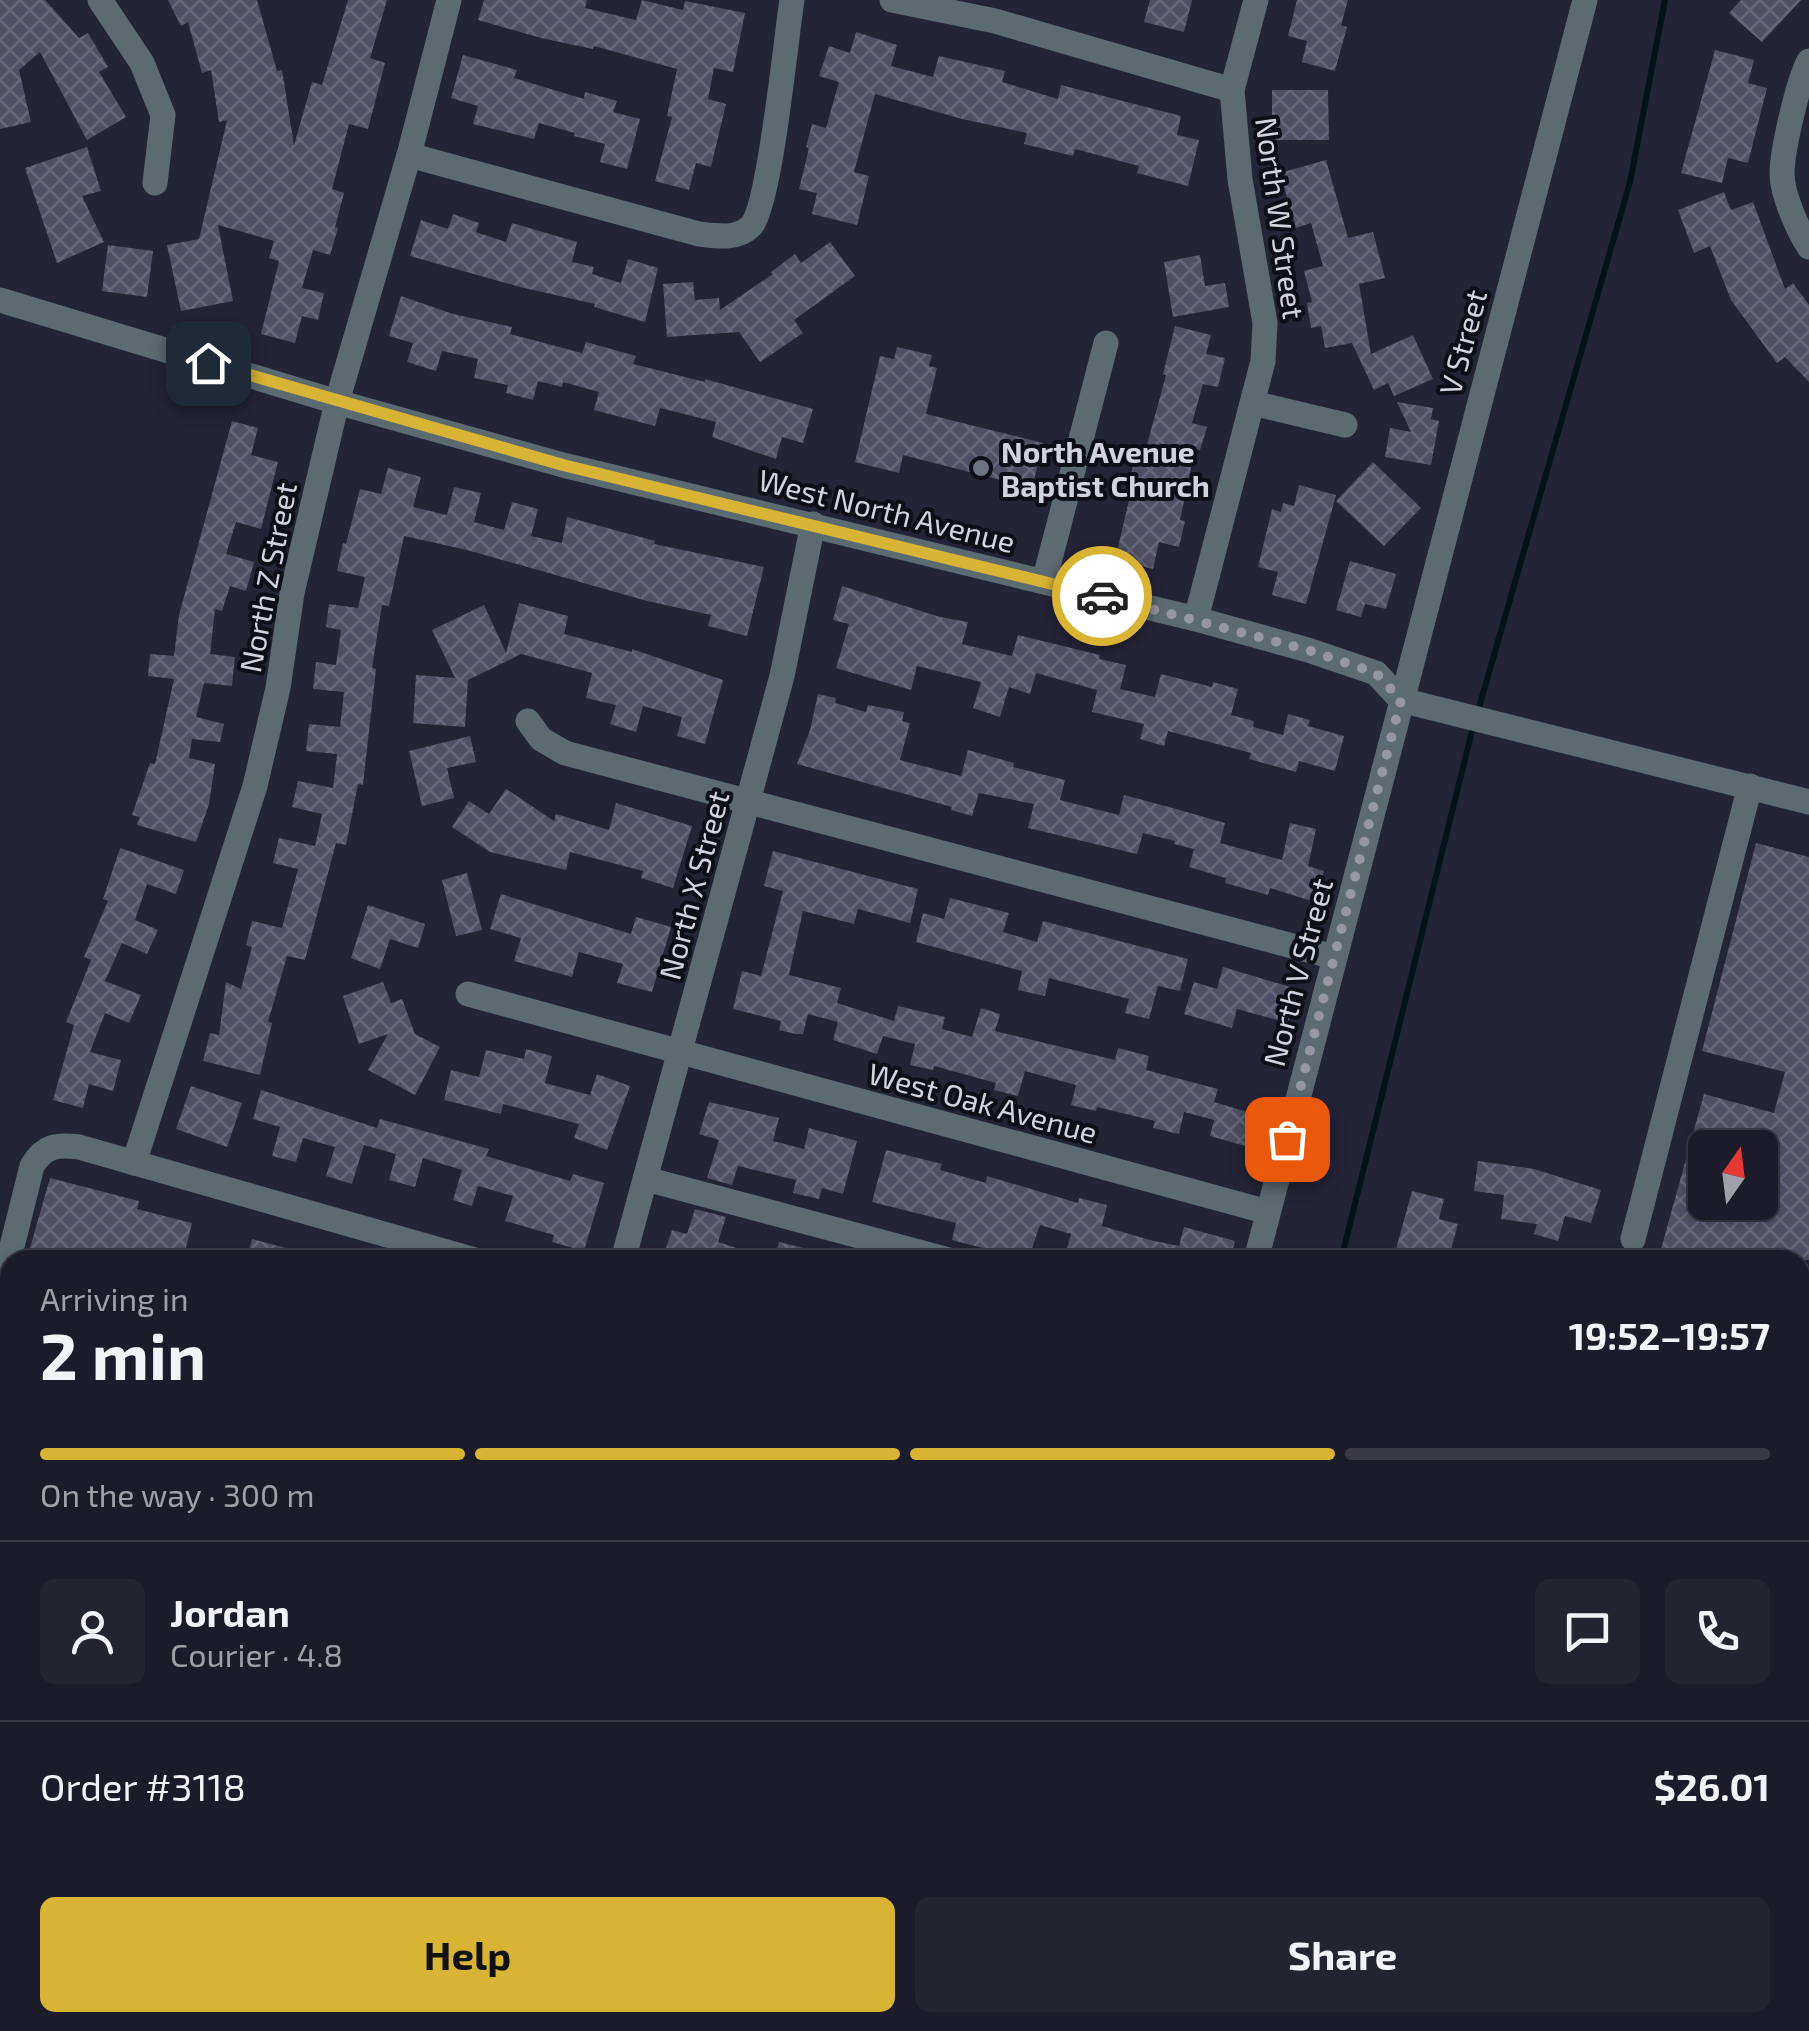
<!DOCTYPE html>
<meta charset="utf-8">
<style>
body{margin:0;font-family:"Exo 2",sans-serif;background:#242431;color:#f1f3f6;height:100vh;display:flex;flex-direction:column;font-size:38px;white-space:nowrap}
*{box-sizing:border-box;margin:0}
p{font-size:32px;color:#a0a1a8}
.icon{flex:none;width:55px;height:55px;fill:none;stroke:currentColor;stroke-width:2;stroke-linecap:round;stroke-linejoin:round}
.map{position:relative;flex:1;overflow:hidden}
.panel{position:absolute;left:0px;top:1250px;width:1810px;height:782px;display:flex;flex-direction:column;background:#1b1b29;border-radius:30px 30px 0 0;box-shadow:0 2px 8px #0004,0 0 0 2px #393946}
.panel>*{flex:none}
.needle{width:65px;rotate:14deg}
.fabs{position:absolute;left:1688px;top:1130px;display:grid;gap:20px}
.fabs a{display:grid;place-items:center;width:90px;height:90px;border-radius:15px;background:#1b1b29;box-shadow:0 2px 8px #0004,0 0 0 2px #393946;font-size:50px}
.pin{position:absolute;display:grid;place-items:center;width:85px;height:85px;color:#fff;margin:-42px;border-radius:20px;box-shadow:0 5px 15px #0006}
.courier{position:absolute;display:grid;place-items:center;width:100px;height:100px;margin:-50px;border:8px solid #d9b334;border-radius:50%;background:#fff;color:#222;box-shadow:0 2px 12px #0007}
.overview em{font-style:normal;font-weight:700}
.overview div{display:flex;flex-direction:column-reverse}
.overview{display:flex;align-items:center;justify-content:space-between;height:170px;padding:0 40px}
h1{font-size:65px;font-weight:700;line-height:75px}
.bar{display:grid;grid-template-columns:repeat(4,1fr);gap:15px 10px;align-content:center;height:120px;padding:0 40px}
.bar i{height:12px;border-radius:8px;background:#393946}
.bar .active{background:#d9b334}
.bar p{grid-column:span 4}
.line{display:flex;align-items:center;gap:25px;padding:0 40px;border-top:2px solid #393946}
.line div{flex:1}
.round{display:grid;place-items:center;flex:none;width:105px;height:105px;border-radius:15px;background:#242431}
.action{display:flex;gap:20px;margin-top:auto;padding:20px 40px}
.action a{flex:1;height:115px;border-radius:15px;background:#d9b334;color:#111;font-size:40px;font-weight:700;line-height:115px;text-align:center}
.action a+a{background:#242431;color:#f1f3f6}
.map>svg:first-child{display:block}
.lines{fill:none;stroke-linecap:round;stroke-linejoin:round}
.stream{stroke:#011415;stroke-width:6}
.building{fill:url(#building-cross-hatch);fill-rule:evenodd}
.minor{stroke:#5c6b72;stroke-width:25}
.done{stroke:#9696a5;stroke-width:10;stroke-dasharray:0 18}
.route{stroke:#d9b334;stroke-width:12}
.worship-dot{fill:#6b7280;stroke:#0e0e17;stroke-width:4}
.labels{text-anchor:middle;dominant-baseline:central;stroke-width:8;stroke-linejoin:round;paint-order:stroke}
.street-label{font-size:30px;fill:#d3d3e0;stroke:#0e0e17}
.poi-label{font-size:30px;font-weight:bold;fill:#d3d3e0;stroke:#0e0e17;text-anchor:start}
</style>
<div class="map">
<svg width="1809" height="2031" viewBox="0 0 1809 2031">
<defs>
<pattern id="building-cross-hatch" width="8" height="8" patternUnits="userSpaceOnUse" patternTransform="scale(2.5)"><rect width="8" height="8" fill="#4f4f65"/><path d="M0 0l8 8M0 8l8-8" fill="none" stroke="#67677b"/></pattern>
</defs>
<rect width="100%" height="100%" fill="#242437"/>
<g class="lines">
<g class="stream">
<polyline points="1478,711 1630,182 1665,0"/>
<polyline points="1341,1260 1474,723"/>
<polyline points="1114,2031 1116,2022"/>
</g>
</g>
<g class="building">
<polygon points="0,0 45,0 79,38 88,33 108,67 99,72 126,117 87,140 40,52 19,70 31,122 0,129"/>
<polygon points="168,0 257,0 277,71 282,70 294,145 312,82 322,85 348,0 387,0 370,58 385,63 368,129 349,124 332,189 344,193 335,227 338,228 330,255 313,250 302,288 324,293 318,320 302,316 295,343 261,334 279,261 269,258 274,241 218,225 233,301 181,311 167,245 199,239 227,120 219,122 211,70 202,73 188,22 181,26"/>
<polygon points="484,0 587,0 585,8 636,20 642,0 683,10 685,1 745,13 733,72 714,68 708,99 726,104 711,167 696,163 689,190 655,181 672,117 667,116 677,69 594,46 593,49 541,38 478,20"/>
<polygon points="1150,0 1192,0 1184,32 1144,22"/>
<polygon points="1297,0 1348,0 1341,25 1347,27 1335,71 1302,62 1307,41 1288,36"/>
<polygon points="1741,0 1801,0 1762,42 1729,13"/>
<polygon points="856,32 897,45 891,66 933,77 939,56 1005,71 1002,82 1058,99 1061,85 1181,116 1177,135 1199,140 1188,186 1137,173 1139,166 1075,149 1073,156 1024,144 1027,133 962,119 875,94 854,172 869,176 857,225 812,214 817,193 799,189 809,148 806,147 812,124 826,128 839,82 819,76 829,46 850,53"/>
<polygon points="1715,50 1754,60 1748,83 1767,88 1748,163 1728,158 1722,183 1681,173"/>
<polygon points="463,55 517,70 514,78 584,99 585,92 617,101 613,112 640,119 627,169 600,162 605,144 574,136 575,133 539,123 534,139 473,124 478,106 451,98"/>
<polygon points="1272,90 1328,90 1329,140 1272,140"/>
<polygon points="87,147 101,191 82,196 104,242 57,263 25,168"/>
<polygon points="1326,160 1348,238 1373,232 1385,278 1359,284 1371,354 1413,335 1433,379 1394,396 1388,383 1374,390 1352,343 1325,348 1321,326 1311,328 1307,303 1312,302 1304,271 1323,266 1311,223 1296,228 1280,173"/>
<polygon points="1724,192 1731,210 1753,202 1785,289 1793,283 1809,305 1809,382 1785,357 1777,363 1731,300 1710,246 1694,253 1678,210"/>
<polygon points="453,214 479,223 476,232 506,242 512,223 577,242 572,262 594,267 592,274 621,283 628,259 658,268 645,322 594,307 595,304 520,287 410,256 421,220 448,229"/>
<polygon points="830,242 855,276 794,320 803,333 760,362 739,332 667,337 663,284 693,282 695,300 719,298 720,310 773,274 771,272 795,254 801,263"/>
<polygon points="108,245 153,251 147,297 102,291"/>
<polygon points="1200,255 1205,286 1225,283 1229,307 1173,317 1164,262"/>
<polygon points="401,296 453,314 512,327 510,334 582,353 586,342 636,356 633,364 705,382 705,379 813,409 803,443 782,437 776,459 712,437 716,422 660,408 655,426 594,410 599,392 563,382 562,387 538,381 533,400 506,393 508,385 474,378 478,359 442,351 436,371 407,362 413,343 389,336"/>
<polygon points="1175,326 1211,335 1206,354 1225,358 1218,387 1203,384 1192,423 1207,427 1200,450 1195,449 1180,520 1185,521 1179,547 1159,542 1153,569 1115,560 1130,496 1126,495 1137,450 1145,452 1166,375 1163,374"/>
<polygon points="897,347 932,355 929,366 937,368 926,414 1043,443 1032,488 903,455 899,473 855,462 880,356 894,359"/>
<polygon points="1397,402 1433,408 1431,419 1439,421 1431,465 1385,457 1390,428 1411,432"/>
<polygon points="232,421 258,428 251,455 278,462 261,529 236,522 226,554 254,562 246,591 230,586 222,611 215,609 210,654 235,657 232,686 204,683 196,717 224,724 220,742 192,739 189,758 215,764 209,804 196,842 137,825 140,817 132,815 150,763 155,764 174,679 148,676 150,654 174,656 179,615"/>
<polygon points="1373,462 1421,508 1384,546 1336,501"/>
<polygon points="388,468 421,477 413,507 447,515 454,487 481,493 474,522 504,530 512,502 538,509 531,536 562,543 567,517 655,541 654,544 764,567 747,636 708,626 711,615 647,601 467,550 404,536 389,606 382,605 372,668 376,669 363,785 358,784 346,845 336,843 305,960 287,956 268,1022 272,1023 260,1075 203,1061 210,1033 219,1035 226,982 241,989 252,947 246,945 252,921 282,928 298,869 273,863 279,838 315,846 322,814 292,807 298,781 333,788 337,754 306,751 309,724 340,727 344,692 313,689 316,662 336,665 341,630 326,627 329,604 358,608 365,577 337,571 343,543 346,544 360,489 381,494"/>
<polygon points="1299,485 1336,495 1306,604 1272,595 1278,572 1258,567 1272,509 1281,512 1283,503 1294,506"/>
<polygon points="1350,561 1396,574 1386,609 1365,604 1361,617 1336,610"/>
<polygon points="842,586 940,617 968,622 962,644 1012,656 1018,635 1100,655 1099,659 1126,665 1120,689 1155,697 1161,674 1212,687 1213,682 1238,689 1231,715 1254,721 1253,727 1283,735 1288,714 1310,720 1308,726 1344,736 1335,771 1299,761 1296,772 1249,759 1251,753 1168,731 1164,746 1140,739 1144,724 1092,712 1097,690 1036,673 1030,694 1009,687 1000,717 973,708 981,682 917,666 911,690 836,668 849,624 833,620"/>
<polygon points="519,603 568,616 564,634 632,652 632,649 723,680 705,744 677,736 682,717 643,706 636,732 610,724 616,705 586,698 592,673 521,654 468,680 465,727 413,723 416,675 455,678 432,630 484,605 506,653"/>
<polygon points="818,694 836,698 835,703 866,712 868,705 904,712 902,721 910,723 900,760 961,776 968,750 1014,763 1013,767 1065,780 1060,800 1119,815 1124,795 1176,809 1225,823 1220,843 1282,860 1290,823 1316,829 1308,866 1324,871 1315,902 1270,888 1268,895 1225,883 1226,878 1189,867 1194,849 1174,844 1175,841 1143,833 1137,854 1028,828 1034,804 979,793 972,816 951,810 952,807 797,764 810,730"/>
<polygon points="470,736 476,762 447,768 454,798 422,806 409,751"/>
<polygon points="506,789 554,821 556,814 609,830 616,803 692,826 673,888 641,878 643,871 570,852 566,870 490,852 452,827 469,801 489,814"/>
<path d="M1756,843L1809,857V1260H1658L1704,1094L1774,1113L1785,1072L1702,1051ZM1705,1148H1760V1202H1705Z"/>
<polygon points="120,848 184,870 176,894 147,884 135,920 158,930 147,954 122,943 105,981 141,995 129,1023 105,1013 90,1052 121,1060 113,1091 89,1084 83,1108 53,1100 74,1025 66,1022 91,960 84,957 108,901 103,899"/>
<polygon points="773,851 918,889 910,923 858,909 854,924 803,911 789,975 841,988 837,1003 894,1021 898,1006 945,1017 942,1029 972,1037 981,1008 1000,1014 995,1031 1115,1060 1118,1048 1149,1056 1146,1070 1218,1089 1214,1102 1261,1116 1252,1148 1210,1136 1214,1120 1184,1112 1179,1134 1153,1128 1155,1121 1097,1107 1096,1111 1071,1105 1076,1085 1025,1071 1018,1096 994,1090 996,1083 934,1066 933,1070 910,1065 915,1044 883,1036 877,1054 833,1040 838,1022 808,1014 803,1034 796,1034 779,1030 781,1021 733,1009 742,971 761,976 783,891 764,886"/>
<polygon points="467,873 482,930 456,936 442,880"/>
<polygon points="501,894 631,934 636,917 671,927 652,992 617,983 623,964 579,952 572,977 514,961 521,938 490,929"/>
<polygon points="950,898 1009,913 1003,932 1037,942 1043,921 1188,959 1180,991 1158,986 1149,1019 1125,1013 1129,999 1049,978 1045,996 1018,990 1022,971 916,942 923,913 944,919"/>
<polygon points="368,905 425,924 418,948 390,939 380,969 351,958"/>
<polygon points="1223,967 1297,989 1288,1023 1237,1009 1232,1028 1184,1014 1194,982 1217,989"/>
<polygon points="383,982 391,1003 402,999 415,1034 440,1047 415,1095 368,1070 388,1034 359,1044 343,996"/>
<polygon points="526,1049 552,1056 545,1083 590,1095 597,1074 630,1086 607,1150 574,1138 579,1124 503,1104 501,1114 444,1100 451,1070 479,1077 486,1050 524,1059"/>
<polygon points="191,1086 242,1103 227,1147 176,1129"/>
<polygon points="261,1090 377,1128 380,1119 489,1149 486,1156 570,1181 573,1174 604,1183 584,1251 552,1242 554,1235 505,1221 513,1196 478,1186 472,1206 453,1200 462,1170 423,1158 415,1187 389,1180 396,1154 364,1145 352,1184 326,1176 335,1147 303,1138 296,1162 272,1156 280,1127 253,1119"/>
<polygon points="709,1102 779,1118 773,1141 804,1149 809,1128 857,1141 843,1194 822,1188 819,1199 793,1193 796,1180 738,1166 732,1185 707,1178 719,1140 699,1134"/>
<polygon points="886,1150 942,1164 940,1170 986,1183 987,1176 1078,1203 1079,1198 1107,1205 1102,1226 1150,1240 1179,1246 1184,1227 1235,1241 1230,1260 1101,1260 1066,1252 1071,1234 1040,1225 1028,1260 952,1240 956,1223 872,1202"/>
<polygon points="1478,1161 1534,1169 1601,1190 1591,1223 1565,1216 1558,1241 1534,1234 1537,1224 1501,1219 1504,1195 1474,1191"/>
<polygon points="50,1178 139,1201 137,1209 192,1223 183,1260 47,1260 28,1255"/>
<polygon points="1412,1191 1444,1199 1439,1219 1458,1224 1448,1260 1393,1260"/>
<polygon points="695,1209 726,1217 718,1242 765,1257 764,1260 662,1260 672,1230 687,1234"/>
<polygon points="252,1239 312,1255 311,1260 247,1260"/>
<polygon points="779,1242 829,1254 829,1260 774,1260"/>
</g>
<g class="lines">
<g class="minor">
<polyline points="100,0 142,63 163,115 155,183"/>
<polyline points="892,0 995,21 1232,90"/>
<path d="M1809,61C1798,81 1782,151 1782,174C1782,194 1798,230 1809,247"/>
<path d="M409,155L699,234C716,236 737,240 751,226C770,206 786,37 792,0"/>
<polyline points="0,300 337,402 563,465 1196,619 1308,650 1376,673 1401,700 1809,802"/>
<polyline points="1253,403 1345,425"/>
<polyline points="1044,582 1106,343"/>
<polyline points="1196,619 1263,361 1265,323 1240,179 1232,90 1256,0"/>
<polyline points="528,721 541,739 565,753 1334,957"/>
<polyline points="468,994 1268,1212"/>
<polyline points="134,1163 255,786 278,688 292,593 337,402 409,155 449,0"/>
<polyline points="646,1179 949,1260"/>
<polyline points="1633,1239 1750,786"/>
<polyline points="623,1260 782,676 813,524"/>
<polyline points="1256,1260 1585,0"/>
<path d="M0,1295L32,1166C44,1146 56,1144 79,1147L475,1260"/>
<polyline points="1800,1381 1809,1384"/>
<polyline points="0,1402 10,1405"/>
<polyline points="1800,1635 1809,1637"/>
<polyline points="1800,1868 1809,1832"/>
<polyline points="1800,1914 1809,1916"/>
<polyline points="1055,2031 1058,2022"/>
<polyline points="1758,2031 1761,2022"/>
</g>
</g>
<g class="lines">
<polyline class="done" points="1102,596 1308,650 1376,673 1401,700 1287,1139"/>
<polyline class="route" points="208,363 563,465 1102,596"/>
</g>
<circle class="worship-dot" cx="981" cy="468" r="10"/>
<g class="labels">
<g class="street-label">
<text transform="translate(1281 218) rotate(82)">North W Street</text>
<text transform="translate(1462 342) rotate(-75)">V Street</text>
<text transform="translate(887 510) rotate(14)">West North Avenue</text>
<text transform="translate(267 577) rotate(-79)">North Z Street</text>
<text transform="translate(693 885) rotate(-75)">North X Street</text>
<text transform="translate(1297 972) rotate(-75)">North V Street</text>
<text transform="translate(983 1102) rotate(15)">West Oak Avenue</text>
</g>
<g class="poi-label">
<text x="1001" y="451">North Avenue<tspan x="1001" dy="34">Baptist Church</tspan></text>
</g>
</g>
</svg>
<div class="fabs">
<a><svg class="needle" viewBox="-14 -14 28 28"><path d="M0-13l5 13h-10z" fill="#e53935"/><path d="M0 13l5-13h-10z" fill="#a0a1a8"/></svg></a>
</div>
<div class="pin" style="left:1287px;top:1139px;background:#ea580c"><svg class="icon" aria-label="bag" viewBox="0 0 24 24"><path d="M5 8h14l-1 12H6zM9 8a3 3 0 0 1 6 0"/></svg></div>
<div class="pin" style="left:208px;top:363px;background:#1f2937"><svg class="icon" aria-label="home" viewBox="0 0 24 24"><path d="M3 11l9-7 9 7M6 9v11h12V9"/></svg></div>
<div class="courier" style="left:1102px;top:596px"><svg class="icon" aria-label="car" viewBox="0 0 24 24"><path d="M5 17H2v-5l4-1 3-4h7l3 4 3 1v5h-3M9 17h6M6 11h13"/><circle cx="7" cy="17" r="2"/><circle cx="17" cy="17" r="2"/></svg></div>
<section class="panel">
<div class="overview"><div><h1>2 min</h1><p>Arriving in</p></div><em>19:52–19:57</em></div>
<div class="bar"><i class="active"></i><i class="active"></i><i class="active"></i><i></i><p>On the way · 300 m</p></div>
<div class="line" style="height:180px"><a class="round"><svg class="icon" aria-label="person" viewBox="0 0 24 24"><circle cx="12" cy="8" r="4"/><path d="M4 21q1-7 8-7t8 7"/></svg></a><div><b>Jordan</b><p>Courier · 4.8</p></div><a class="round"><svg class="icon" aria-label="chat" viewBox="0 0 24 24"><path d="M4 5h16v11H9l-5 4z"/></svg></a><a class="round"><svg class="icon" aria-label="phone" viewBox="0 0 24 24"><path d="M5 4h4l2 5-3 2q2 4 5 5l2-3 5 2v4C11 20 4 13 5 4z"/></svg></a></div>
<div class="line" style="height:130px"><div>Order #3118</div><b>$26.01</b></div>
<div class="action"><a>Help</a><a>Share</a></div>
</section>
</div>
